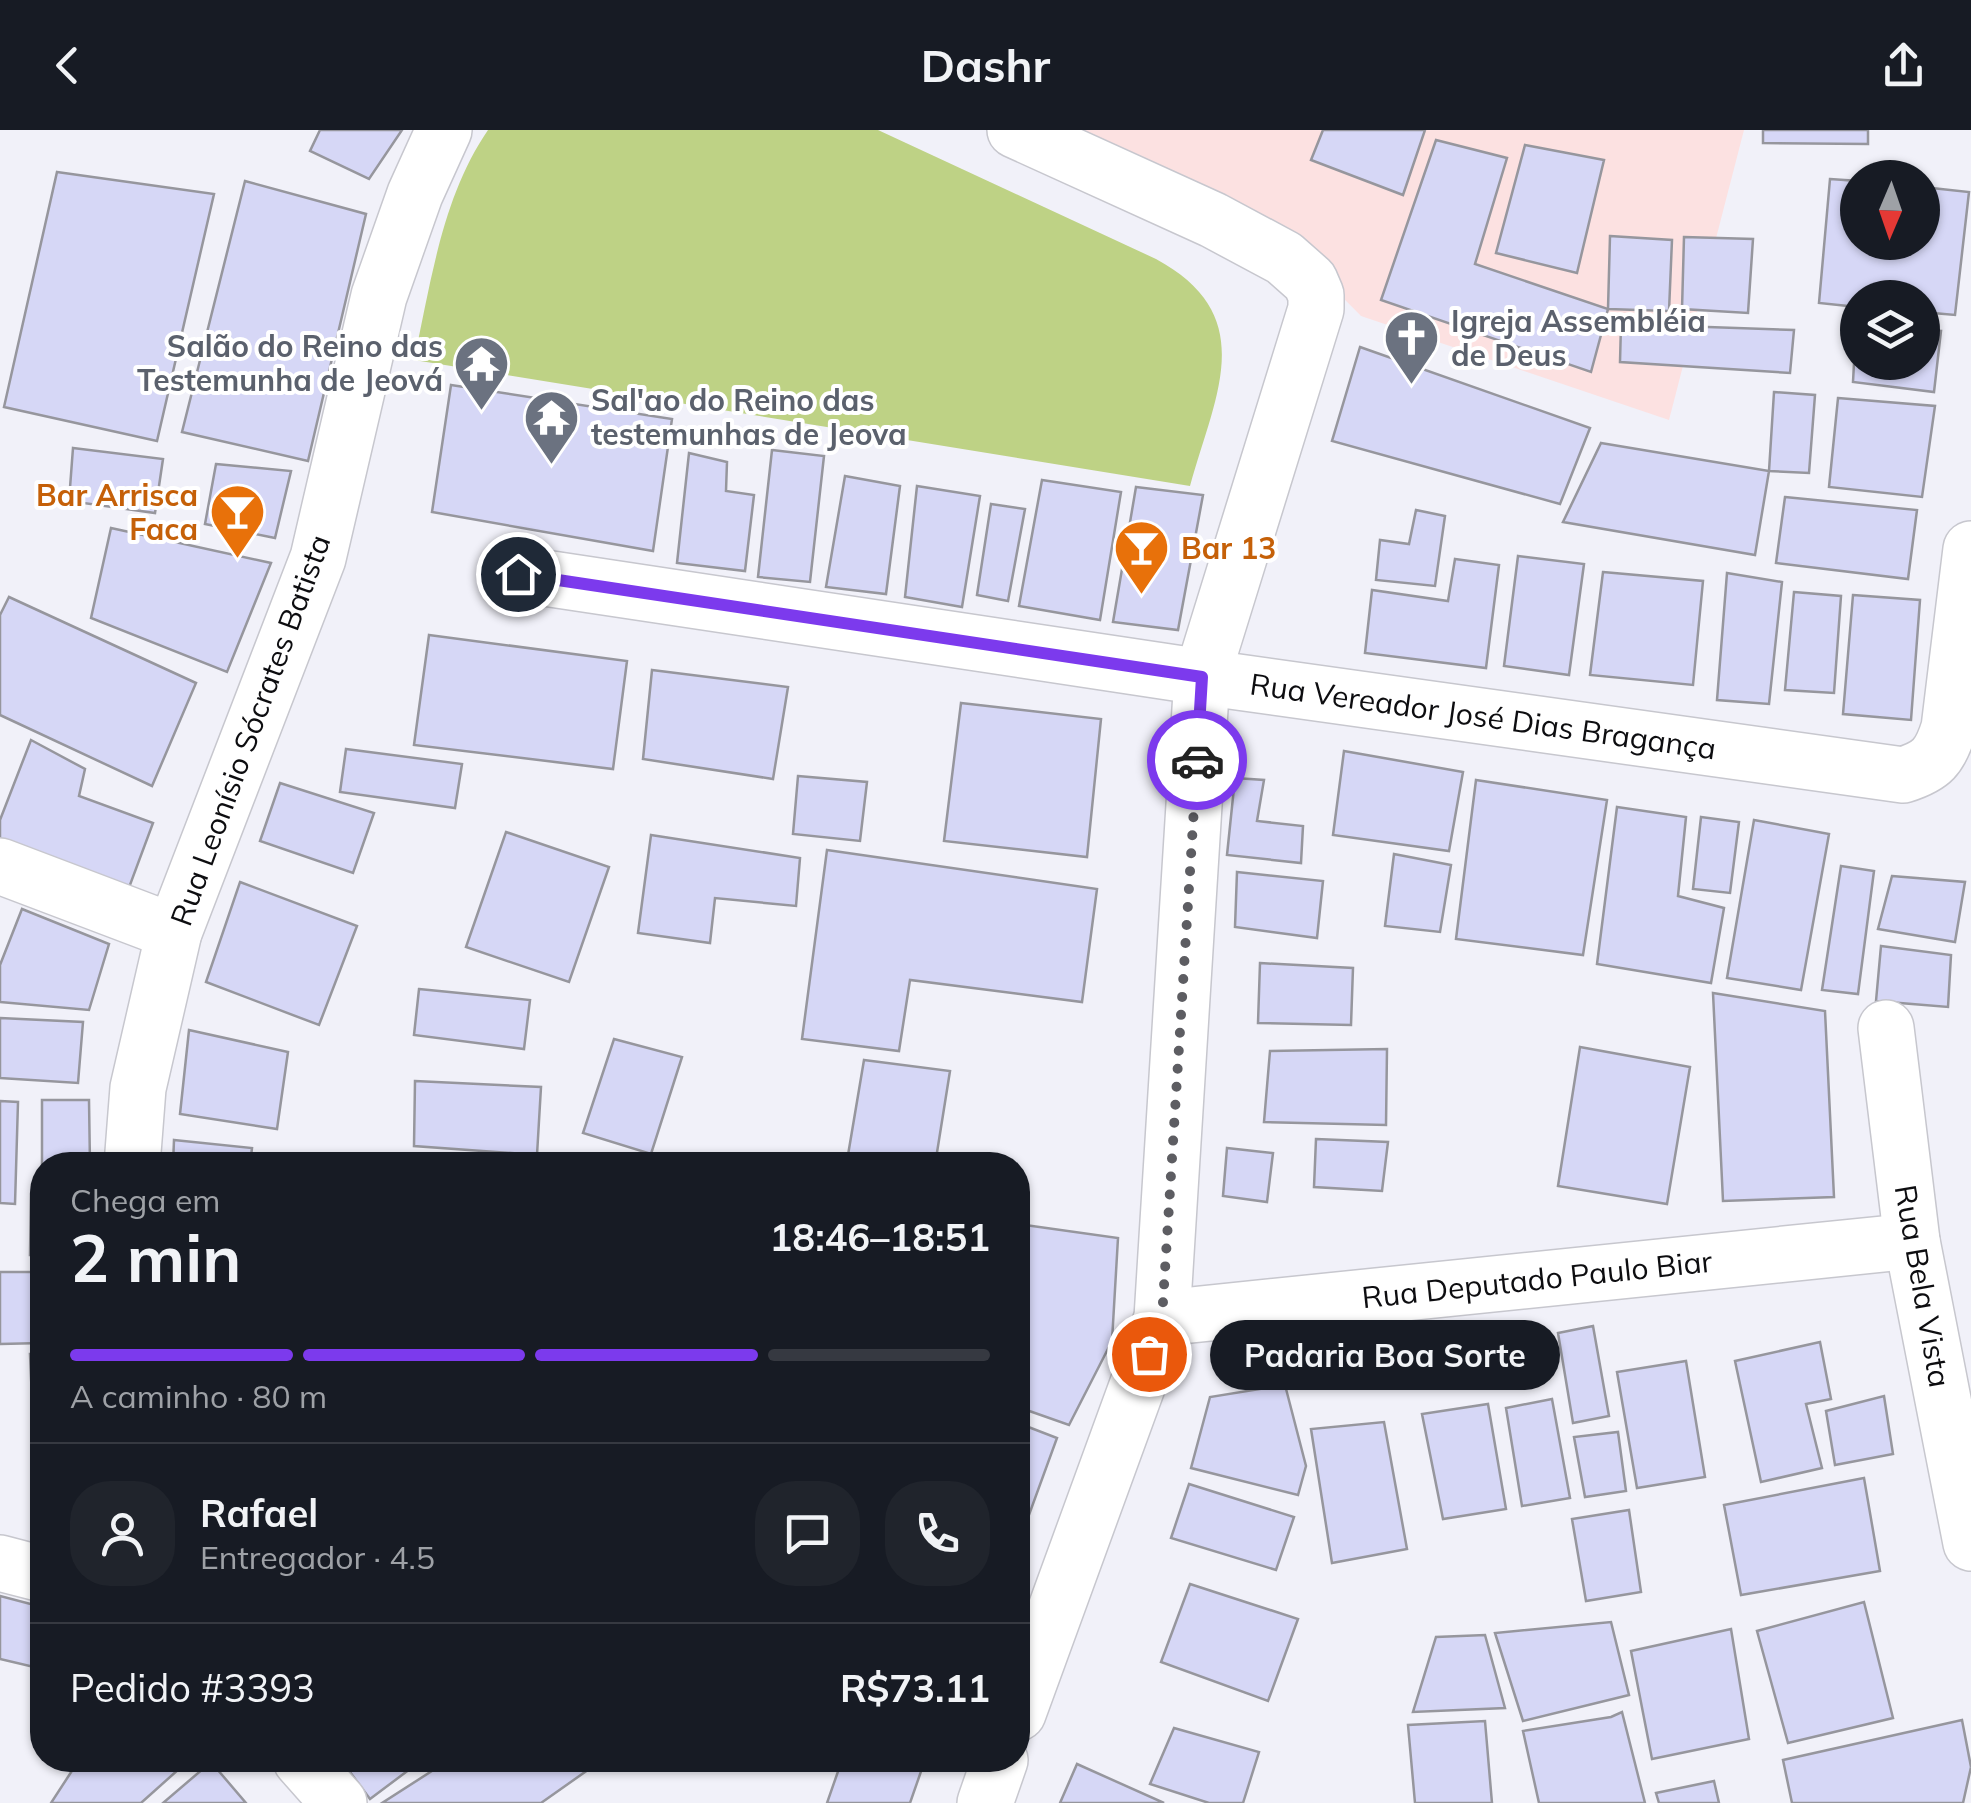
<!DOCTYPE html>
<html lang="pt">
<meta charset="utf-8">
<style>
body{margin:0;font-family:Mulish,sans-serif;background:#20242c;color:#f1f3f6;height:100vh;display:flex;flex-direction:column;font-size:38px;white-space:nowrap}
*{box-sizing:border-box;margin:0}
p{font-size:32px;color:#9ea1a6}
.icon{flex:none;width:55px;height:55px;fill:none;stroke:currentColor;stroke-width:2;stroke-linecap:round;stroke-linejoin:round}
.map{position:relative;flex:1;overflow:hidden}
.drawer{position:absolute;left:30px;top:1022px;width:1000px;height:620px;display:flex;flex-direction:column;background:#171b24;border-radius:40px;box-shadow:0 2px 8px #0004}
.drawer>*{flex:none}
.needle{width:65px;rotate:182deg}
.buttons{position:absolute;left:1840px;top:30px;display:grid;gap:20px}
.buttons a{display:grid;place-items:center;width:100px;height:100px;border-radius:50%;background:#171b24;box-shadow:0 2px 8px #0004;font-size:50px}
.pin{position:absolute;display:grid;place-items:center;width:85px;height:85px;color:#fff;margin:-42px;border:5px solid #fff;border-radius:50%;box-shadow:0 2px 10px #0007}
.courier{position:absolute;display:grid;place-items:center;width:100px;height:100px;margin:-50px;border:8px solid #7c3aed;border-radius:50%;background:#fff;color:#222;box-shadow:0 2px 12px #0007}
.bubble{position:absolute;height:70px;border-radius:35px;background:#171b24;box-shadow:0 2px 8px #0004;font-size:32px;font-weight:700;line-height:70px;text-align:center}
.head em{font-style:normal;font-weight:700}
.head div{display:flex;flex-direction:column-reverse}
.head{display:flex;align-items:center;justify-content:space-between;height:170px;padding:0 40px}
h1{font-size:65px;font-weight:700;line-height:75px}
.bar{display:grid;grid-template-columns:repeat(4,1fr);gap:15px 10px;align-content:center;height:120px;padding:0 40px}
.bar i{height:12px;border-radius:8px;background:#363941}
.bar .current{background:#7c3aed}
.bar p{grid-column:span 4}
.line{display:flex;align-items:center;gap:25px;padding:0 40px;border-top:2px solid #363941}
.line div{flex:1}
.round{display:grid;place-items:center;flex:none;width:105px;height:105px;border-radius:40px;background:#20242c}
header{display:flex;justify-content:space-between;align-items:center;height:130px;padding:0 40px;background:#171b24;font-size:45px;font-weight:700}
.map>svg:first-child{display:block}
.industrial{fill:#fce1e1}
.green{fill:#bed285}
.building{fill:#d6d7f6;stroke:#96969d;stroke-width:2.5}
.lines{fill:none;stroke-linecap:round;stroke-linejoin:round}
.minor-casing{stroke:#c7c7ce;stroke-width:58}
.minor{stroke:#fff;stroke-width:55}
.done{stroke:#5d5d62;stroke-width:10;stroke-dasharray:0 18}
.route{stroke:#7c3aed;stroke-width:12}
.labels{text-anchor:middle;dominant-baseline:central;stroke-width:8;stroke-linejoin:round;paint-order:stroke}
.worship-label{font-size:30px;font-weight:bold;fill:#5b616d;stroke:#fff;text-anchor:start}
.food-label{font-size:30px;font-weight:bold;fill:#c56008;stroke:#fff;text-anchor:end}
.street-label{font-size:30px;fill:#0d0d10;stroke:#fff}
</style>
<header><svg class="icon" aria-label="back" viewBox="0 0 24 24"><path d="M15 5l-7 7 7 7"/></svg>Dashr<svg class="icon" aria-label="share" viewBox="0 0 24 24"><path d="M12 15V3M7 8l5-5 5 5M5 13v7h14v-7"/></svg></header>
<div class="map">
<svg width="1971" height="1673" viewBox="0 0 1971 1673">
<rect width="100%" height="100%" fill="#f1f1f9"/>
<polygon class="industrial" points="1084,0 1744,0 1669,290 1361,186 1277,101"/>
<path class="green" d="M488,0H878L1156,129C1261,186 1215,265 1190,356L414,230C431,152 442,67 488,0Z"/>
<g class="building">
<polygon points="320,0 402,0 369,49 310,21"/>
<polygon points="1323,0 1425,0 1403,65 1311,30"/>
<polygon points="1763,0 1868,0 1868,14 1763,13"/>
<polygon points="1436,10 1507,28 1475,134 1608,179 1591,242 1381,170"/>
<polygon points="1525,15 1604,30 1577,143 1496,123"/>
<polygon points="57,42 214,64 157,311 4,277"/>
<polygon points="1830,49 1858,51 1858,112 1922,112 1922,57 1969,62 1955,185 1922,182 1922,168 1858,168 1858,177 1819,173"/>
<polygon points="245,51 366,84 308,331 182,302"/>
<polygon points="1610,106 1672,110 1669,181 1608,179"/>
<polygon points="1684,107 1753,109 1748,183 1682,179"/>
<polygon points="1621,194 1794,200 1790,243 1620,232"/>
<polygon points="1856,196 1858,232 1922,232 1922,200 1941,201 1934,262 1853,252"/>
<polygon points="1360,217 1590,298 1560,374 1332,311"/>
<polygon points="451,255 672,289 653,421 432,382"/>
<polygon points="1774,262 1815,265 1809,343 1769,341"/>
<polygon points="1838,268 1935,276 1922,367 1829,357"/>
<polygon points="1601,313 1769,341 1755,425 1563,392"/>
<polygon points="73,318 163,329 155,383 69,371"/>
<polygon points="772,320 824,326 810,452 758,447"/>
<polygon points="689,323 727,332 726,361 754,365 745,441 677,433"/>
<polygon points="216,334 291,341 275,408 205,394"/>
<polygon points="845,346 900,356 886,464 826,457"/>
<polygon points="1042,350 1121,362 1100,490 1019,476"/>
<polygon points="917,356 980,366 962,477 905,467"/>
<polygon points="1136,357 1203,365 1178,500 1113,492"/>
<polygon points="1785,367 1917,380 1908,449 1776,433"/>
<polygon points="991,374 1025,379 1008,471 977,465"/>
<polygon points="1416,380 1445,386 1435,456 1376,450 1380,410 1409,414"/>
<polygon points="111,398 271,433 227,542 91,488"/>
<polygon points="1518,426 1584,434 1569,545 1504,536"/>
<polygon points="1455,429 1499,435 1486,538 1365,523 1372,460 1448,471"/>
<polygon points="1603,442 1703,451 1693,555 1590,545"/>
<polygon points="1727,443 1782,452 1769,574 1717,570"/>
<polygon points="1794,462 1841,466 1834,563 1785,560"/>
<polygon points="1853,465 1920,470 1911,590 1843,584"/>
<polygon points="9,467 196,553 152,656 0,585 0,485"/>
<polygon points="429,505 627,531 613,639 414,615"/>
<polygon points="652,540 788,557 773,649 643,629"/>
<polygon points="961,573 1101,589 1087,727 944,711"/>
<polygon points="31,610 85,639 79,666 153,693 127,763 0,716 0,690"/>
<polygon points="346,619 462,634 455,678 340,662"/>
<polygon points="1344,621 1463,642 1449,721 1333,705"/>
<polygon points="798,646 867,652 860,711 793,704"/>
<polygon points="1235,648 1264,650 1257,691 1303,696 1301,733 1227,725"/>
<polygon points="1476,650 1607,670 1583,825 1456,809"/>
<polygon points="280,653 374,683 353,743 260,711"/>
<polygon points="1617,677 1686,687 1678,766 1724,778 1711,853 1597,834"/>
<polygon points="1701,687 1739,692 1730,763 1693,759"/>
<polygon points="1754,690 1829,704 1801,860 1727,848"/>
<polygon points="506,702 609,737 569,852 466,817"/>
<polygon points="651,705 800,728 796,776 715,768 710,813 638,803"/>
<polygon points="827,720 1097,759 1082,872 910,850 899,921 802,909"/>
<polygon points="1394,724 1451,735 1440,802 1385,796"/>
<polygon points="1841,736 1874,741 1858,864 1822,860"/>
<polygon points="1237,742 1323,751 1317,808 1235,797"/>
<polygon points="1892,746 1965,752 1955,812 1878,799"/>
<polygon points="240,752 357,796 319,895 206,852"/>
<polygon points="22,779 109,814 89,880 0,872 0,835"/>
<polygon points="1881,816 1951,825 1948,877 1876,871"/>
<polygon points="1260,833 1353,838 1351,895 1258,893"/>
<polygon points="419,859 530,870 524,919 414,905"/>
<polygon points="1713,863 1825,881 1834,1067 1723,1071"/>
<polygon points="0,888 83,892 78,953 0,948"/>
<polygon points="189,900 288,922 277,999 180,984"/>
<polygon points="614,909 682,927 651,1024 583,1003"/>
<polygon points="1580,917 1690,937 1667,1074 1558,1056"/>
<polygon points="1387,919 1386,995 1264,992 1270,921"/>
<polygon points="864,930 950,941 935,1035 872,1035 847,1031"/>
<polygon points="415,951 541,957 537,1025 414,1016"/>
<polygon points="42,970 89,970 90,1035 42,1037"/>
<polygon points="0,971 18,972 15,1074 0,1073"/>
<polygon points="1316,1009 1388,1012 1382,1061 1314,1057"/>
<polygon points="174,1010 252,1018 250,1035 173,1035"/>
<polygon points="1227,1018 1273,1023 1267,1072 1223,1066"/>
<polygon points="273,1024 325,1027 325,1035 273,1035"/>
<polygon points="31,1064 42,1065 42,1125 30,1125"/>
<polygon points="1018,1094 1118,1108 1112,1211 1069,1295 1018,1277"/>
<polygon points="0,1142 42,1142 42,1213 0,1214"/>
<polygon points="1593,1196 1609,1286 1573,1293 1558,1203"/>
<polygon points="1820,1212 1831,1269 1806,1274 1822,1338 1761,1352 1735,1231"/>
<polygon points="30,1224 42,1224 42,1291 33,1292"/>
<polygon points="1686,1231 1705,1347 1637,1358 1617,1242"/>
<polygon points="1285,1255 1306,1336 1298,1365 1191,1338 1210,1267"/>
<polygon points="1884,1266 1893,1324 1835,1335 1826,1281"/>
<polygon points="1552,1269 1570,1368 1522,1376 1506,1278"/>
<polygon points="1488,1274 1506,1379 1443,1389 1422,1284"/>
<polygon points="1384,1292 1407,1419 1332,1433 1311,1299"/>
<polygon points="1018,1293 1057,1308 1018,1415"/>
<polygon points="1618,1302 1626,1361 1585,1367 1574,1307"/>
<polygon points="1864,1348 1880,1441 1741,1465 1724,1375"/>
<polygon points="1189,1354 1294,1387 1276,1440 1171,1408"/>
<polygon points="1629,1380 1641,1462 1586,1471 1572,1389"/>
<polygon points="1190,1454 1298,1489 1268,1571 1161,1532"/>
<polygon points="0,1466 42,1477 42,1504 34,1537 0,1529"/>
<polygon points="1864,1472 1893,1588 1788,1613 1757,1501"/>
<polygon points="1611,1492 1629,1565 1523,1591 1495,1503"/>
<polygon points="1731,1499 1749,1609 1652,1629 1631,1521"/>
<polygon points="1485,1505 1505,1578 1413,1582 1436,1507"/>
<polygon points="1622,1582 1645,1673 1539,1673 1523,1601 1611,1587"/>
<polygon points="1962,1590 1971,1637 1963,1673 1792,1673 1783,1630"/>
<polygon points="1485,1591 1492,1673 1415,1673 1408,1595"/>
<polygon points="1174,1598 1259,1622 1243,1673 1209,1673 1150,1654"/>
<polygon points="79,1630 189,1630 141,1673 51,1673"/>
<polygon points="341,1630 422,1630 370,1669"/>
<polygon points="449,1630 602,1630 541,1673 382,1673"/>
<polygon points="842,1630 925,1630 910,1673 827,1673"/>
<polygon points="211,1632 246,1673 163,1673"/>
<polygon points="1077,1634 1164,1673 1060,1673"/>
<polygon points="1714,1651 1719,1673 1659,1673 1656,1663"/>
</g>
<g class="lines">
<defs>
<g id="minor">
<polyline points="1015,0 1213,90 1284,128 1310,151 1316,165 1316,179 1202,547 1162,1188 1018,1583"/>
<path d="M518,444L1202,547L1903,645C1932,636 1940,627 1949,598L1971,419"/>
<polyline points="0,736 174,802"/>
<polyline points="1886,898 1912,1111 1971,1413"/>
<polyline points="132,1035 138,958 174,802 318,428 379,166 415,64 444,0"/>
<polyline points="1162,1188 1912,1111"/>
<polyline points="0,1433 42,1444"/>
<polyline points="301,1630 339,1673"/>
<polyline points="985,1673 1000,1630"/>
</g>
</defs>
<use href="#minor" class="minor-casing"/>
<use href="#minor" class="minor"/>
</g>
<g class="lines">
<polyline class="done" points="1149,1224 1162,1188 1197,630"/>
<polyline class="route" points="518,444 1202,547 1197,630"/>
</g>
<defs>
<symbol id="church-pin" viewBox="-11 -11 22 30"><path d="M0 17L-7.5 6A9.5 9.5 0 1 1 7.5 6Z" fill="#6b7280" stroke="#fff"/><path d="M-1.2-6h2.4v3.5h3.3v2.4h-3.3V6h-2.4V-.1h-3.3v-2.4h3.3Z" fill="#fff"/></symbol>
<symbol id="temple-pin" viewBox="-11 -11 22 30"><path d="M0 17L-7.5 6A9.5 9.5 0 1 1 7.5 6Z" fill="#6b7280" stroke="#fff"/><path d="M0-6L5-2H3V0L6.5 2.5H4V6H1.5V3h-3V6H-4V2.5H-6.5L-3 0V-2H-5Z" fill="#fff"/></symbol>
<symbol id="bar-pin" viewBox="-11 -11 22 30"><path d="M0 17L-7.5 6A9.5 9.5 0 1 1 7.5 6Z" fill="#e8710a" stroke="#fff"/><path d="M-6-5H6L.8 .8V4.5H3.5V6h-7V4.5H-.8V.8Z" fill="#fff"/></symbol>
</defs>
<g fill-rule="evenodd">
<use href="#church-pin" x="1380" y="176" width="63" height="86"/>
<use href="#temple-pin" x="450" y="202" width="63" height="86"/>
<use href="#temple-pin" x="520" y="256" width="63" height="86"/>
<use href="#bar-pin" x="206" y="350" width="63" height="86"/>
<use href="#bar-pin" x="1110" y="386" width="63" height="86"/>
</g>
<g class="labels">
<g class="worship-label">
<text x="1451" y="191">Igreja Assembléia<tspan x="1451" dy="34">de Deus</tspan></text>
<text x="443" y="216" text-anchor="end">Salão do Reino das<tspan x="443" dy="34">Testemunha de Jeová</tspan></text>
<text x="591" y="270">Sal'ao do Reino das<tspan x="591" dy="34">testemunhas de Jeova</tspan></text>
</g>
<g class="food-label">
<text x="198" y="365">Bar Arrisca<tspan x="198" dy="34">Faca</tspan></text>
<text x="1181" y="418" text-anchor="start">Bar 13</text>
</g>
<g class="street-label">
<text transform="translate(1483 586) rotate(8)">Rua Vereador José Dias Bragança</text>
<text transform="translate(250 600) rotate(-70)">Rua Leonísio Sócrates Batista</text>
<text transform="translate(1537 1149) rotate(-6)">Rua Deputado Paulo Biar</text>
<text transform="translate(1923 1156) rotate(80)">Rua Bela Vista</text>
</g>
</g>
</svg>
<div class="buttons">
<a><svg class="needle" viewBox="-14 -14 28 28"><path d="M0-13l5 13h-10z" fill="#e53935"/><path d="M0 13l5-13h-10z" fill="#9ea1a6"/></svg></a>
<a><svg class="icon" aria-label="layers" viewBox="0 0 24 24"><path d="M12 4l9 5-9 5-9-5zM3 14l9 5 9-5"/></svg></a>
</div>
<div class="pin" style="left:1149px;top:1224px;background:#ea580c"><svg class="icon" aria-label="bag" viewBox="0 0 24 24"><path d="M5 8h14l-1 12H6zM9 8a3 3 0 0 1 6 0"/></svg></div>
<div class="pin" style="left:518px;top:444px;background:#1f2937"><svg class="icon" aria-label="home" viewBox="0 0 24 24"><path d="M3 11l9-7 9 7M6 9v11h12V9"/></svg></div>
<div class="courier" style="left:1197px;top:630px"><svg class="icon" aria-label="car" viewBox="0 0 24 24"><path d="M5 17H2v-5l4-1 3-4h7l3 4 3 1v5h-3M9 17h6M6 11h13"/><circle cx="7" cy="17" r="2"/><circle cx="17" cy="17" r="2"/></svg></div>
<div class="bubble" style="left:1210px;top:1190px;width:350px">Padaria Boa Sorte</div>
<section class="drawer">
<div class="head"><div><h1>2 min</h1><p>Chega em</p></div><em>18:46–18:51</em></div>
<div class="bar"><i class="current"></i><i class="current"></i><i class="current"></i><i></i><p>A caminho · 80 m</p></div>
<div class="line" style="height:180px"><a class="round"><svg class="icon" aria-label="person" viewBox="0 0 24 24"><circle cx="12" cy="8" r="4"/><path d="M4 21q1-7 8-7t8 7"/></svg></a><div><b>Rafael</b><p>Entregador · 4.5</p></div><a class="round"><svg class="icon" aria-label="chat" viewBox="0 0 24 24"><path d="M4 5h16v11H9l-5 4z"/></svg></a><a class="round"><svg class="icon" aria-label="phone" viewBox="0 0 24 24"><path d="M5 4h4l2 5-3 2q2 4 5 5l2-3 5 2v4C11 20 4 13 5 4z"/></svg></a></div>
<div class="line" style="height:130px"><div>Pedido #3393</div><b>R$73.11</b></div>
</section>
</div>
